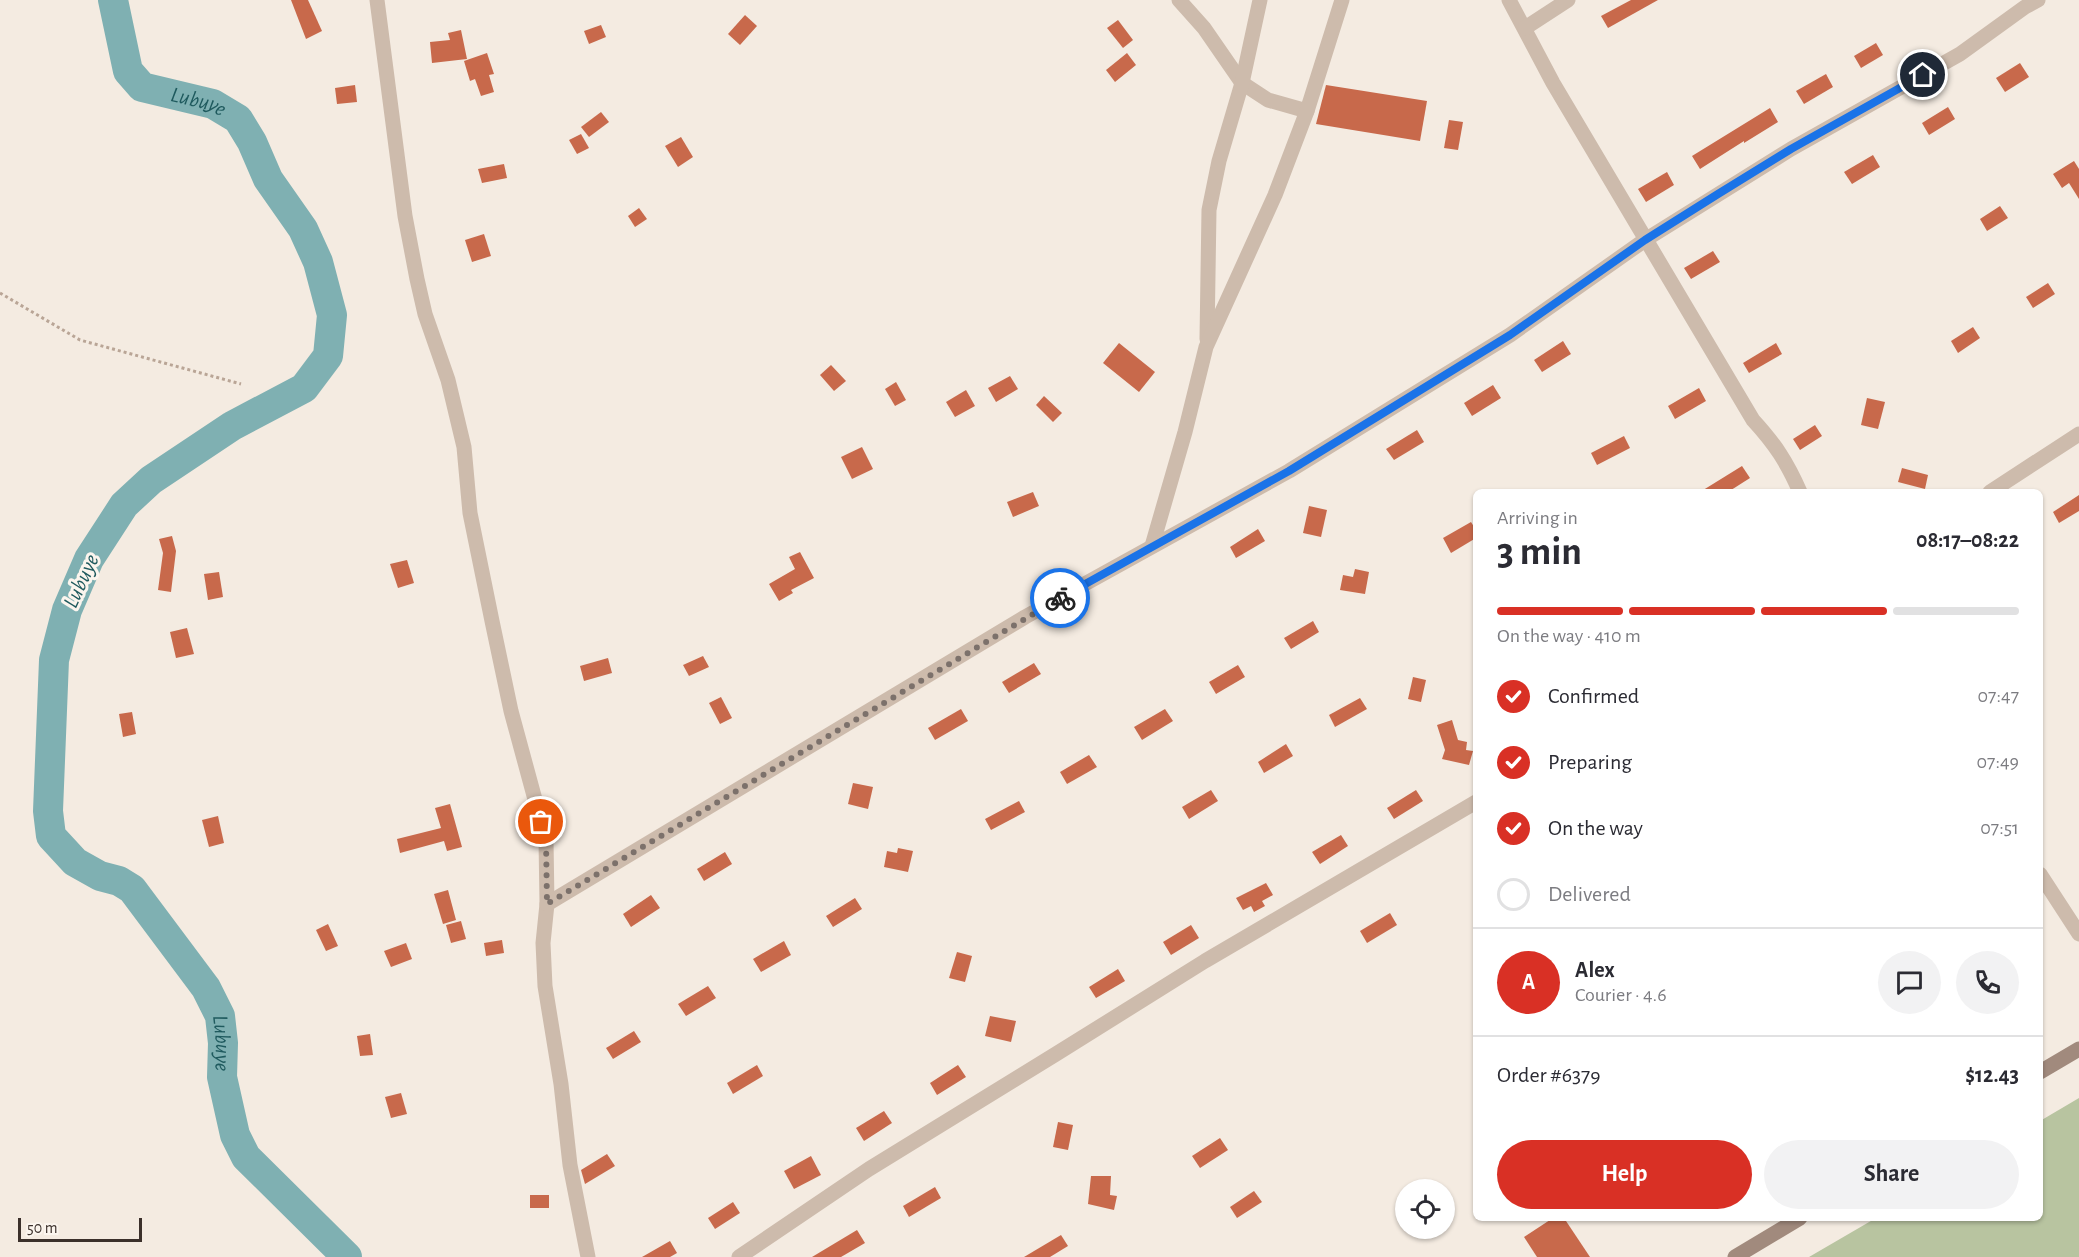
<!DOCTYPE html>
<meta charset="utf-8">
<style>
body{margin:0;font-family:"Alegreya Sans",sans-serif;background:#f2f2f3;color:#2b2b33;height:100vh;display:flex;flex-direction:column;font-size:22px;white-space:nowrap}
*{box-sizing:border-box;margin:0}
p{font-size:20px;color:#7c7c81}
.icon{flex:none;width:33px;height:33px;fill:none;stroke:currentColor;stroke-width:2;stroke-linecap:round;stroke-linejoin:round}
.map{position:relative;flex:1;overflow:hidden}
.sheet{position:absolute;left:1473px;top:489px;width:570px;height:732px;display:flex;flex-direction:column;background:#fff;border-radius:9px;box-shadow:0 2px 4px #0004}
.sheet>*{flex:none}
.tools{position:absolute;left:1395px;top:1179px;display:grid;gap:12px}
.tools a{display:grid;place-items:center;width:60px;height:60px;border-radius:50%;background:#fff;box-shadow:0 2px 4px #0004;font-size:30px}
.scale{position:absolute;left:18px;bottom:15px;width:124px;box-sizing:border-box;padding-left:6px;border:3px solid #3b302b;border-top:0;font-size:16px;line-height:21px;white-space:nowrap;color:#3b302b;-webkit-text-stroke:4px #fbf5ee;paint-order:stroke}
.pin{position:absolute;display:grid;place-items:center;width:51px;height:51px;color:#fff;margin:-26px;border:3px solid #fff;border-radius:50%;box-shadow:0 2px 6px #0007}
.courier{position:absolute;display:grid;place-items:center;width:60px;height:60px;margin:-30px;border:4px solid #1a73e8;border-radius:50%;background:#fff;color:#222;box-shadow:0 2px 8px #0007}
.overview em{font-style:normal;font-weight:700}
.overview div{display:flex;flex-direction:column-reverse}
.overview{display:flex;align-items:center;justify-content:space-between;height:102px;padding:0 24px}
h1{font-size:39px;font-weight:700;line-height:45px}
.bar{display:grid;grid-template-columns:repeat(4,1fr);gap:9px 6px;align-content:center;height:72px;padding:0 24px}
.bar i{height:8px;border-radius:4px;background:#e1e1e2}
.bar .on{background:#d93025}
.bar p{grid-column:span 4}
.line{display:flex;align-items:center;gap:15px;padding:0 24px;border-top:2px solid #e1e1e2}
.line div{flex:1}
.round{display:grid;place-items:center;flex:none;width:63px;height:63px;border-radius:32px;background:#f2f2f3}
ol{padding:0 24px;list-style:none}
li{display:flex;align-items:center;gap:18px;height:66px}
li p{margin-inline-start:auto}
li .icon{padding:6px;border-radius:50%;background:#d93025;color:#fff;stroke-width:4}
li:last-child{color:#7c7c81}
li i{width:33px;height:33px;border:3px solid #e1e1e2;border-radius:50%}
.button{display:flex;gap:12px;margin-top:auto;padding:12px 24px}
.button a{flex:1;height:69px;border-radius:36px;background:#d93025;color:#fff;font-size:24px;font-weight:700;line-height:69px;text-align:center}
.button a+a{background:#f2f2f3;color:#2b2b33}
.map>svg:first-child{display:block}
.green{fill:#b8c4a0}
.lines{fill:none;stroke-linecap:round;stroke-linejoin:round}
.river{stroke:#7fb0b2;stroke-width:30}
.building{fill:#c8694b}
.path{stroke:#b9a596;stroke-width:3;stroke-dasharray:3 3;stroke-linecap:butt}
.street{stroke:#cdbbac;stroke-width:15}
.secondary{stroke:#a18a7d;stroke-width:15}
.done{stroke:#7c716b;stroke-width:6;stroke-dasharray:0 10.8}
.route{stroke:#1a73e8;stroke-width:8}
.labels{text-anchor:middle;dominant-baseline:central;stroke-width:6;stroke-linejoin:round;paint-order:stroke}
.water-label{font-size:22px;font-style:italic;fill:#1f5a5e;stroke:#fbf5ee}
</style>
<div class="map">
<svg width="2079" height="1257" viewBox="0 0 2079 1257">
<rect width="100%" height="100%" fill="#f4ebe1"/>
<polygon class="green" points="2079,1098 2079,1257 1809,1257 1876,1218 2040,1218 2040,1121"/>
<g class="lines">
<path class="river" id="s1" d="M113,0L128,71L142,87L213,104L238,119L252,142L268,179L303,229L318,262L332,315L328,356L304,388L232,426L151,480L124,505L89,559L67,610L54,660L48,811L51,836L75,862L100,876L119,881L132,889L206,988L220,1016L223,1043L222,1077L235,1135L246,1157L347,1257"/>
</g>
<g class="building">
<polygon points="291,0 308,0 322,31 306,39"/>
<polygon points="1631,0 1658,0 1608,28 1601,16"/>
<polygon points="745,15 757,26 740,45 728,34"/>
<polygon points="1118,20 1133,40 1123,48 1107,28"/>
<polygon points="601,25 606,37 589,44 584,31"/>
<polygon points="461,30 467,59 432,63 430,42 450,40 448,33"/>
<polygon points="1876,43 1883,55 1861,68 1854,56"/>
<polygon points="487,53 494,74 489,75 494,92 481,96 475,79 470,81 464,61"/>
<polygon points="1127,53 1136,65 1115,82 1106,70"/>
<polygon points="2020,63 2029,77 2005,92 1996,78"/>
<polygon points="1826,74 1833,87 1804,104 1796,91"/>
<polygon points="355,85 357,102 337,104 335,88"/>
<polygon points="1326,85 1427,101 1420,141 1316,124"/>
<polygon points="1948,107 1955,119 1929,135 1922,123"/>
<polygon points="1770,108 1778,122 1744,143 1744,141 1700,169 1692,156"/>
<polygon points="601,112 609,122 589,137 581,127"/>
<polygon points="1449,120 1463,122 1458,150 1444,148"/>
<polygon points="581,134 589,148 577,154 569,140"/>
<polygon points="681,137 693,157 678,167 665,146"/>
<polygon points="1873,155 1880,167 1852,184 1844,172"/>
<polygon points="2074,161 2079,169 2079,199 2069,183 2062,188 2053,174"/>
<polygon points="504,164 507,178 482,183 478,169"/>
<polygon points="1667,172 1674,185 1646,202 1638,189"/>
<polygon points="2000,206 2008,218 1987,231 1980,219"/>
<polygon points="639,208 647,219 635,227 628,216"/>
<polygon points="484,234 491,256 472,262 465,240"/>
<polygon points="1713,251 1720,262 1691,279 1684,268"/>
<polygon points="2048,283 2055,294 2033,308 2026,297"/>
<polygon points="1973,327 1980,338 1958,353 1951,341"/>
<polygon points="1563,341 1571,354 1542,372 1534,360"/>
<polygon points="1119,343 1155,372 1139,392 1103,363"/>
<polygon points="1776,343 1782,354 1749,373 1743,363"/>
<polygon points="831,365 846,381 834,391 820,375"/>
<polygon points="1010,376 1018,389 996,402 988,388"/>
<polygon points="896,382 906,400 895,406 885,389"/>
<polygon points="1493,385 1501,398 1472,416 1464,403"/>
<polygon points="1699,388 1706,401 1675,419 1668,406"/>
<polygon points="966,390 975,406 955,417 946,402"/>
<polygon points="1044,396 1062,413 1053,422 1036,405"/>
<polygon points="1867,398 1885,402 1878,429 1861,425"/>
<polygon points="1815,425 1822,436 1800,450 1793,439"/>
<polygon points="1417,430 1424,442 1394,460 1386,449"/>
<polygon points="1624,436 1630,448 1597,465 1591,453"/>
<polygon points="862,447 873,469 852,479 841,457"/>
<polygon points="1742,466 1750,478 1728,492 1700,492"/>
<polygon points="1902,468 1928,475 1925,489 1898,482"/>
<polygon points="1033,492 1039,506 1013,517 1007,502"/>
<polygon points="2079,495 2079,511 2059,523 2053,512"/>
<polygon points="1309,506 1327,510 1321,537 1303,533"/>
<polygon points="1471,522 1476,530 1476,538 1451,553 1443,538"/>
<polygon points="1258,529 1265,541 1236,558 1230,547"/>
<polygon points="172,536 176,551 171,592 158,590 163,553 159,539"/>
<polygon points="800,552 814,578 791,590 793,593 779,601 769,584 795,569 789,557"/>
<polygon points="407,560 414,583 398,588 390,564"/>
<polygon points="1355,569 1369,572 1365,594 1340,590 1343,575 1353,577"/>
<polygon points="219,572 223,597 208,600 204,574"/>
<polygon points="1313,621 1319,632 1291,649 1284,638"/>
<polygon points="187,628 194,654 176,658 170,632"/>
<polygon points="703,656 709,667 689,676 683,665"/>
<polygon points="608,658 612,673 584,681 580,666"/>
<polygon points="1034,663 1041,674 1009,693 1002,682"/>
<polygon points="1238,665 1245,677 1216,694 1209,682"/>
<polygon points="1413,677 1426,680 1421,702 1408,699"/>
<polygon points="721,697 732,718 720,724 709,703"/>
<polygon points="1360,698 1367,709 1335,727 1329,715"/>
<polygon points="961,709 968,721 935,740 928,728"/>
<polygon points="1165,709 1173,721 1142,740 1134,727"/>
<polygon points="132,712 136,734 123,737 119,714"/>
<polygon points="1452,720 1458,740 1467,742 1466,750 1473,751 1469,765 1442,759 1445,750 1437,725"/>
<polygon points="1286,744 1293,756 1264,773 1258,762"/>
<polygon points="1089,755 1097,767 1067,784 1060,772"/>
<polygon points="853,783 873,787 868,809 848,804"/>
<polygon points="1211,790 1218,801 1189,819 1182,807"/>
<polygon points="1416,790 1423,801 1394,819 1387,808"/>
<polygon points="1019,801 1025,812 991,830 985,819"/>
<polygon points="450,804 462,847 447,851 444,841 400,853 397,839 441,828 435,808"/>
<polygon points="218,816 224,843 209,847 202,820"/>
<polygon points="1341,835 1348,846 1320,864 1312,852"/>
<polygon points="898,848 913,851 908,872 884,867 887,851 897,853"/>
<polygon points="725,852 732,864 704,881 697,869"/>
<polygon points="1266,883 1273,895 1262,901 1265,906 1254,912 1251,906 1243,910 1236,898"/>
<polygon points="448,890 456,920 443,924 434,894"/>
<polygon points="651,895 660,908 631,927 623,914"/>
<polygon points="855,898 862,909 833,927 826,916"/>
<polygon points="1390,913 1397,925 1367,943 1360,931"/>
<polygon points="461,921 466,939 451,943 446,925"/>
<polygon points="328,924 338,946 326,951 316,930"/>
<polygon points="1191,925 1199,938 1171,955 1163,942"/>
<polygon points="502,940 504,953 486,956 484,943"/>
<polygon points="784,941 791,955 761,972 753,959"/>
<polygon points="406,943 412,959 391,967 384,951"/>
<polygon points="957,952 972,956 965,982 949,978"/>
<polygon points="1118,969 1125,981 1096,998 1089,987"/>
<polygon points="708,986 716,998 686,1016 678,1004"/>
<polygon points="990,1016 1016,1021 1011,1042 985,1036"/>
<polygon points="634,1031 641,1042 613,1059 606,1048"/>
<polygon points="370,1034 373,1055 360,1056 357,1036"/>
<polygon points="757,1065 763,1076 733,1094 727,1083"/>
<polygon points="958,1065 966,1077 937,1095 930,1083"/>
<polygon points="401,1093 407,1114 391,1118 385,1097"/>
<polygon points="884,1111 892,1123 864,1141 856,1128"/>
<polygon points="1058,1122 1073,1125 1068,1150 1053,1147"/>
<polygon points="1220,1138 1228,1150 1200,1168 1192,1156"/>
<polygon points="607,1154 615,1166 585,1184 581,1170"/>
<polygon points="811,1156 821,1175 794,1189 784,1171"/>
<polygon points="1091,1176 1111,1176 1110,1195 1117,1196 1114,1210 1088,1204"/>
<polygon points="935,1187 941,1198 909,1217 903,1206"/>
<polygon points="1254,1191 1262,1202 1237,1218 1230,1207"/>
<rect x="530" y="1195" width="19" height="13"/>
<polygon points="733,1202 740,1213 715,1229 708,1218"/>
<polygon points="1553,1218 1564,1218 1590,1257 1537,1257 1524,1237"/>
<polygon points="857,1230 865,1243 841,1257 812,1257"/>
<polygon points="1061,1235 1068,1246 1050,1257 1024,1257"/>
<polygon points="670,1241 677,1253 670,1257 642,1257"/>
</g>
<g class="lines">
<polyline class="path" points="0,293 80,340 241,384"/>
<g class="street">
<polyline points="377,0 405,216 417,279 425,314 448,380 464,447 470,513 492,621 511,711 546,840 547,904 543,943 545,986 561,1084 570,1165 588,1257"/>
<polyline points="1179,0 1204,28 1242,83 1268,100 1307,111"/>
<path d="M1509,0L1553,83L1753,420C1775,444 1787,462 1800,492"/>
<polyline points="1525,28 1568,0"/>
<polyline points="1207,339 1209,210 1219,161 1242,83 1260,0"/>
<polyline points="1990,492 2079,434"/>
<polyline points="1152,546 1185,432 1206,347 1275,195 1307,111 1342,0"/>
<polyline points="2040,874 2079,934"/>
<polyline points="547,904 1025,617 1289,471 1510,335 1645,240 1791,149 1960,54 2025,7 2038,0"/>
<polyline points="739,1257 869,1169 1056,1054 1205,961 1476,802"/>
</g>
<g class="secondary">
<polyline points="2040,1072 2079,1049"/>
<polyline points="1735,1257 1800,1218"/>
</g>
</g>
<g class="lines">
<polyline class="done" points="541,822 546,840 547,904 1060,598"/>
<polyline class="route" points="1060,598 1289,471 1510,335 1645,240 1718,194 1791,149 1923,75"/>
</g>
<g class="labels">
<g class="water-label">
<text stroke="none"><textPath href="#s1" startOffset="152">Lubuye</textPath></text>
<text transform="translate(81 581) rotate(-65)">Lubuye</text>
<text stroke="none"><textPath href="#s1" startOffset="1341">Lubuye</textPath></text>
</g>
</g>
</svg>
<div class="tools">
<a><svg class="icon" aria-label="locate" viewBox="0 0 24 24"><circle cx="12" cy="12" r="6"/><path d="M12 2v4M12 18v4M2 12h4M18 12h4"/></svg></a>
</div>
<div class="scale">50 m</div>
<div class="pin" style="left:541px;top:822px;background:#ea580c"><svg class="icon" aria-label="bag" viewBox="0 0 24 24"><path d="M5 8h14l-1 12H6zM9 8a3 3 0 0 1 6 0"/></svg></div>
<div class="pin" style="left:1923px;top:75px;background:#1f2937"><svg class="icon" aria-label="home" viewBox="0 0 24 24"><path d="M3 11l9-7 9 7M6 9v11h12V9"/></svg></div>
<div class="courier" style="left:1060px;top:598px"><svg class="icon" aria-label="bike" viewBox="0 0 24 24"><circle cx="6" cy="16" r="4"/><circle cx="18" cy="16" r="4"/><path d="M6 16l4-8h5l3 8M10 8l3 8H6M13 5h3"/></svg></div>
<section class="sheet">
<div class="overview"><div><h1>3 min</h1><p>Arriving in</p></div><em>08:17–08:22</em></div>
<div class="bar"><i class="on"></i><i class="on"></i><i class="on"></i><i></i><p>On the way · 410 m</p></div>
<ol>
<li><svg class="icon" aria-label="check" viewBox="0 0 24 24"><path d="M5 12l5 5 9-10"/></svg>Confirmed<p>07:47</p></li>
<li><svg class="icon" aria-label="check" viewBox="0 0 24 24"><path d="M5 12l5 5 9-10"/></svg>Preparing<p>07:49</p></li>
<li><svg class="icon" aria-label="check" viewBox="0 0 24 24"><path d="M5 12l5 5 9-10"/></svg>On the way<p>07:51</p></li>
<li><i></i>Delivered</li>
</ol>
<div class="line" style="height:108px"><b class="round" style="background:#d93025;color:#fff">A</b><div><b>Alex</b><p>Courier · 4.6</p></div><a class="round"><svg class="icon" aria-label="chat" viewBox="0 0 24 24"><path d="M4 5h16v11H9l-5 4z"/></svg></a><a class="round"><svg class="icon" aria-label="phone" viewBox="0 0 24 24"><path d="M5 4h4l2 5-3 2q2 4 5 5l2-3 5 2v4C11 20 4 13 5 4z"/></svg></a></div>
<div class="line" style="height:78px"><div>Order #6379</div><b>$12.43</b></div>
<div class="button"><a>Help</a><a>Share</a></div>
</section>
</div>
